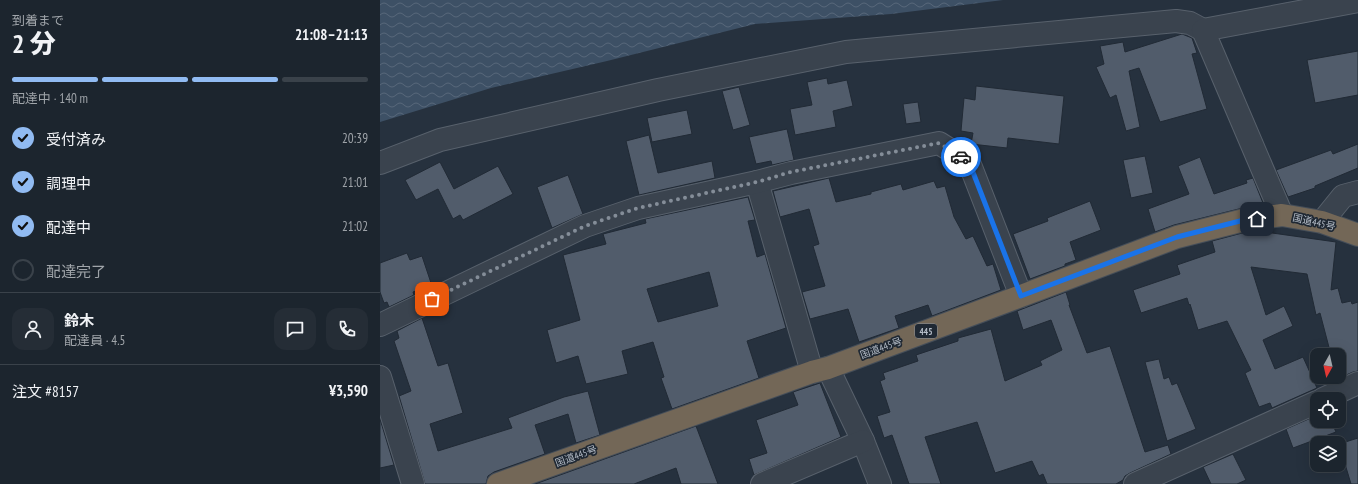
<!DOCTYPE html>
<html lang="ja">
<meta charset="utf-8">
<style>
body{margin:0;font-family:"PT Sans Narrow","Noto Sans JP",sans-serif;background:#252d36;color:#f1f3f6;height:100vh;display:flex;flex-direction:column;font-size:15px;white-space:nowrap}
*{box-sizing:border-box;margin:0}
p{font-size:13px;color:#a0a5aa}
.icon{flex:none;width:22px;height:22px;fill:none;stroke:currentColor;stroke-width:2;stroke-linecap:round;stroke-linejoin:round}
.map{position:relative;flex:1;overflow:hidden}
.panel{display:flex;flex-direction:column;background:#1c252e;width:380px}
.panel>*{flex:none}
.needle{width:26px;rotate:188deg}
.fabs{position:absolute;left:930px;top:348px;display:grid;gap:8px}
.fabs a{display:grid;place-items:center;width:36px;height:36px;border-radius:8px;background:#1c252e;box-shadow:0 4px 16px #0002,0 0 0 1px #3a424a;font-size:20px}
.pin{position:absolute;display:grid;place-items:center;width:34px;height:34px;color:#fff;margin:-17px;border-radius:8px;box-shadow:0 2px 6px #0006}
.courier{position:absolute;display:grid;place-items:center;width:40px;height:40px;margin:-20px;border:3px solid #1a73e8;border-radius:50%;background:#fff;color:#222;box-shadow:0 1px 5px #0007}
.summary em{font-style:normal;font-weight:800}
.summary div{display:flex;flex-direction:column-reverse}
.summary{display:flex;align-items:center;justify-content:space-between;height:68px;padding:0 12px}
h1{font-size:26px;font-weight:800;line-height:30px}
.bar{display:grid;grid-template-columns:repeat(4,1fr);gap:6px 4px;align-content:center;height:48px;padding:0 12px}
.bar i{height:5px;border-radius:3px;background:#3a424a}
.bar .active{background:#91bbf2}
.bar p{grid-column:span 4}
.line{display:flex;align-items:center;gap:10px;padding:0 12px;border-top:1px solid #3a424a}
.line div{flex:1}
.round{display:grid;place-items:center;flex:none;width:42px;height:42px;border-radius:12px;background:#252d36}
ol{padding:0 12px;list-style:none}
li{display:flex;align-items:center;gap:12px;height:44px}
li p{margin-inline-start:auto}
li .icon{padding:4px;border-radius:50%;background:#91bbf2;color:#111;stroke-width:4}
li:last-child{color:#a0a5aa}
li i{width:22px;height:22px;border:2px solid #3a424a;border-radius:50%}
main{display:flex;flex:1;min-height:0}
.map>svg:first-child{display:block}
.water{fill:url(#water-waves)}
.building{fill:#515c6b;stroke:#212a35;fill-rule:evenodd}
.lines{fill:none;stroke-linecap:round;stroke-linejoin:round}
.minor-casing{stroke:#58616c;stroke-width:24}
.highway-casing{stroke:#454e59;stroke-width:24}
.minor{stroke:#3a434e;stroke-width:22}
.highway{stroke:#736757;stroke-width:22}
.done{stroke:#848d98;stroke-width:4;stroke-dasharray:0 7.2}
.route{stroke:#1a73e8;stroke-width:5}
.labels{text-anchor:middle;dominant-baseline:central;stroke-width:3.5;stroke-linejoin:round;paint-order:stroke}
.shield{fill:#1f2833;stroke:#89919c;stroke-width:1}
.shield-label{font-size:9px;font-weight:bold;fill:#b6bec9}
.street-label{font-size:10px;fill:#b6bec9;stroke:#1f2833}
</style>
<main>
<section class="panel">
<div class="summary"><div><h1>2 分</h1><p>到着まで</p></div><em>21:08–21:13</em></div>
<div class="bar"><i class="active"></i><i class="active"></i><i class="active"></i><i></i><p>配達中 · 140 m</p></div>
<ol>
<li><svg class="icon" aria-label="check" viewBox="0 0 24 24"><path d="M5 12l5 5 9-10"/></svg>受付済み<p>20:39</p></li>
<li><svg class="icon" aria-label="check" viewBox="0 0 24 24"><path d="M5 12l5 5 9-10"/></svg>調理中<p>21:01</p></li>
<li><svg class="icon" aria-label="check" viewBox="0 0 24 24"><path d="M5 12l5 5 9-10"/></svg>配達中<p>21:02</p></li>
<li><i></i>配達完了</li>
</ol>
<div class="line" style="height:72px"><a class="round"><svg class="icon" aria-label="person" viewBox="0 0 24 24"><circle cx="12" cy="8" r="4"/><path d="M4 21q1-7 8-7t8 7"/></svg></a><div><b>鈴木</b><p>配達員 · 4.5</p></div><a class="round"><svg class="icon" aria-label="chat" viewBox="0 0 24 24"><path d="M4 5h16v11H9l-5 4z"/></svg></a><a class="round"><svg class="icon" aria-label="phone" viewBox="0 0 24 24"><path d="M5 4h4l2 5-3 2q2 4 5 5l2-3 5 2v4C11 20 4 13 5 4z"/></svg></a></div>
<div class="line" style="height:52px"><div>注文 #8157</div><b>¥3,590</b></div>
</section>
<div class="map">
<svg width="978" height="484" viewBox="0 0 978 484">
<defs>
<pattern id="water-waves" width="16" height="10" patternUnits="userSpaceOnUse"><rect width="16" height="10" fill="#3d5065"/><path d="M0 5q4-4 8 0t8 0" fill="none" stroke="#57677a"/></pattern>
</defs>
<rect width="100%" height="100%" fill="#26313e"/>
<polygon class="water" points="0,0 623,0 511,14 375,24 227,61 111,88 0,122"/>
<g class="building">
<polygon points="802,34 812,38 817,53 812,54 827,109 780,122 759,68 749,71 760,127 746,131 736,95 730,98 716,67 724,64 720,46 743,42 745,52"/>
<polygon points="978,51 978,95 935,103 927,60"/>
<polygon points="447,78 448,84 467,80 473,106 453,111 456,127 415,135 410,109 432,105 427,82"/>
<polygon points="596,86 684,96 679,144 628,138 627,148 591,144 593,133 581,131 584,98 595,100"/>
<polygon points="359,87 370,125 353,130 342,91"/>
<polygon points="538,102 541,122 526,124 523,104"/>
<polygon points="307,110 312,134 272,142 267,118"/>
<polygon points="407,129 414,160 392,165 391,161 376,164 369,137"/>
<polygon points="269,135 278,173 332,161 335,178 259,195 246,141"/>
<polygon points="978,144 978,168 935,186 935,188 908,197 896,170 951,150 953,154"/>
<polygon points="765,156 773,193 751,198 743,160"/>
<polygon points="820,157 834,194 867,183 866,180 873,178 883,203 794,225 775,232 768,209 809,194 798,166"/>
<polygon points="60,162 74,189 118,166 133,194 83,220 80,215 73,219 58,189 36,200 25,180"/>
<polygon points="188,175 203,214 172,228 157,187"/>
<polygon points="449,178 456,202 491,194 491,192 521,184 523,190 554,181 557,188 565,186 574,217 586,239 593,236 607,266 613,264 621,290 552,316 548,305 515,316 519,328 479,342 468,309 430,319 422,292 445,286 433,246 439,244 429,209 400,217 393,191"/>
<path d="M368,197L375,220L368,221L377,257L385,254L406,328L367,341L379,378L292,409L281,378L284,377L273,342L242,351L248,374L206,384L198,356L176,363L167,330L200,320L183,255L226,244L223,234L266,223L265,219ZM329,272L338,306L278,322L267,289Z"/>
<polygon points="710,201 721,230 690,242 696,260 685,264 685,266 650,279 633,234 668,221 667,218"/>
<polygon points="878,231 956,242 951,290 958,288 962,303 971,301 972,304 978,302 978,371 973,372 957,379 956,377 959,377 959,355 951,355 940,313 936,315 927,274 871,267 886,315 904,306 913,326 883,340 895,369 923,357 937,388 892,408 890,403 879,407 865,373 871,370 847,321 818,330 810,304 809,305 807,298 761,313 753,290 800,274 797,265 835,252 832,241 866,232"/>
<polygon points="27,253 30,260 42,256 51,283 37,288 38,290 33,292 34,295 9,307 7,302 4,303 0,292 0,263"/>
<polygon points="686,292 690,305 689,305 707,353 730,346 765,452 788,445 791,454 750,473 745,476 743,480 736,484 667,484 663,474 659,476 652,461 615,473 597,422 545,437 561,484 529,484 512,435 504,438 497,416 510,412 500,381 505,379 503,373 538,361 536,355 578,341 578,338 611,329 625,381 662,365 660,361 682,350 671,320 643,330 637,311"/>
<polygon points="42,318 58,366 68,363 83,413 50,424 58,451 132,428 128,418 184,397 208,391 220,435 196,443 188,414 155,425 165,454 114,472 108,476 106,484 45,484 19,396 31,391 14,341 19,338 17,331"/>
<polygon points="779,359 784,379 789,377 792,385 797,383 816,429 787,441 765,362"/>
<polygon points="440,383 461,437 374,475 369,459 387,453 376,420 418,405 413,392"/>
<polygon points="933,417 937,417 937,421 951,421 956,432 913,448 906,429"/>
<polygon points="0,419 14,465 0,468"/>
<polygon points="316,426 338,484 301,484 296,468 254,484 155,484"/>
<polygon points="978,438 978,484 971,484 959,444"/>
<polygon points="853,454 866,480 857,484 831,484 823,467"/>
</g>
<g class="lines">
<defs>
<g id="minor">
<polyline points="0,163 60,140 278,90 466,52 796,21 810,23 823,30"/>
<polyline points="377,182 432,372"/>
<polyline points="902,215 823,30 978,1"/>
<polyline points="942,222 963,196 978,192"/>
<polyline points="0,325 205,226 258,208 377,182 411,173 559,143 589,162 641,296"/>
<polyline points="448,368 483,441 500,484"/>
<polyline points="0,377 33,484"/>
<polyline points="943,399 978,383"/>
<polyline points="382,484 483,441"/>
<polyline points="755,484 937,402"/>
</g>
<polyline id="highway" points="118,484 432,372 448,368 641,296 797,237 864,220 902,215 942,222 978,235"/>
</defs>
<use href="#minor" class="minor-casing"/>
<use href="#highway" class="highway-casing"/>
<use href="#minor" class="minor"/>
<use href="#highway" class="highway"/>
</g>
<g class="lines">
<polyline class="done" points="52,299 205,226 258,208 377,182 411,172 559,143 581,157"/>
<polyline class="route" points="581,157 589,162 641,296 797,237 864,220 877,219"/>
</g>
<g class="labels">
<rect class="shield" x="535" y="324" width="22" height="14" rx="3"/>
<g class="shield-label">
<text x="546" y="331">445</text>
</g>
<g class="street-label">
<text transform="translate(934 222) rotate(13)">国道445号</text>
<text transform="translate(501 348) rotate(-20)">国道445号</text>
<text transform="translate(196 456) rotate(-20)">国道445号</text>
</g>
</g>
</svg>
<div class="fabs">
<a><svg class="needle" viewBox="-14 -14 28 28"><path d="M0-13l5 13h-10z" fill="#e53935"/><path d="M0 13l5-13h-10z" fill="#a0a5aa"/></svg></a>
<a><svg class="icon" aria-label="locate" viewBox="0 0 24 24"><circle cx="12" cy="12" r="6"/><path d="M12 2v4M12 18v4M2 12h4M18 12h4"/></svg></a>
<a><svg class="icon" aria-label="layers" viewBox="0 0 24 24"><path d="M12 4l9 5-9 5-9-5zM3 14l9 5 9-5"/></svg></a>
</div>
<div class="pin" style="left:52px;top:299px;background:#ea580c"><svg class="icon" aria-label="bag" viewBox="0 0 24 24"><path d="M5 8h14l-1 12H6zM9 8a3 3 0 0 1 6 0"/></svg></div>
<div class="pin" style="left:877px;top:219px;background:#1f2937"><svg class="icon" aria-label="home" viewBox="0 0 24 24"><path d="M3 11l9-7 9 7M6 9v11h12V9"/></svg></div>
<div class="courier" style="left:581px;top:157px"><svg class="icon" aria-label="car" viewBox="0 0 24 24"><path d="M5 17H2v-5l4-1 3-4h7l3 4 3 1v5h-3M9 17h6M6 11h13"/><circle cx="7" cy="17" r="2"/><circle cx="17" cy="17" r="2"/></svg></div>
</div>
</main>
